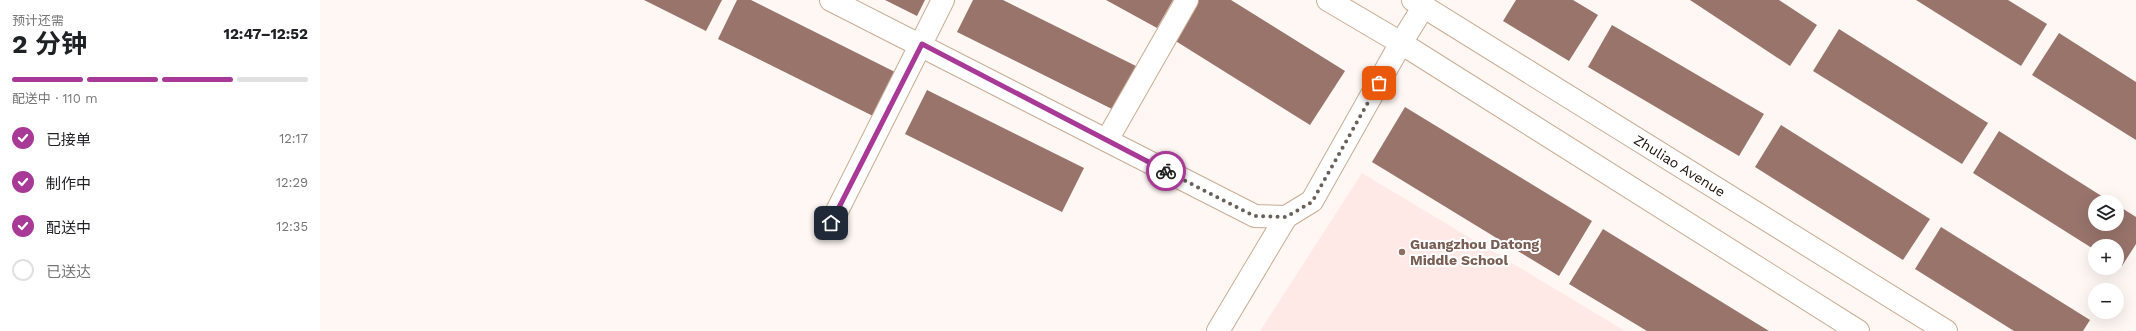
<!DOCTYPE html>
<html lang="zh">
<meta charset="utf-8">
<style>
body{margin:0;font-family:"Work Sans","Noto Sans SC",sans-serif;background:#f2f2f2;color:#202124;height:100vh;display:flex;flex-direction:column;font-size:15px;white-space:nowrap}
*{box-sizing:border-box;margin:0}
p{font-size:13px;color:#757577}
.icon{flex:none;width:22px;height:22px;fill:none;stroke:currentColor;stroke-width:2;stroke-linecap:round;stroke-linejoin:round}
.map{position:relative;flex:1;overflow:hidden}
.drawer{display:flex;flex-direction:column;background:#fff;width:320px}
.drawer>*{flex:none}
.controls{position:absolute;left:1768px;top:195px;display:grid;gap:8px}
.controls a{display:grid;place-items:center;width:36px;height:36px;border-radius:50%;background:#fff;box-shadow:0 4px 16px #0002;font-size:20px}
.pin{position:absolute;display:grid;place-items:center;width:34px;height:34px;color:#fff;margin:-17px;border-radius:8px;box-shadow:0 2px 6px #0006}
.courier{position:absolute;display:grid;place-items:center;width:40px;height:40px;margin:-20px;border:3px solid #a83996;border-radius:50%;background:#fff;color:#222;box-shadow:0 1px 5px #0007}
.summary em{font-style:normal;font-weight:700}
.summary div{display:flex;flex-direction:column-reverse}
.summary{display:flex;align-items:center;justify-content:space-between;height:68px;padding:0 12px}
h1{font-size:26px;font-weight:700;line-height:30px}
.bar{display:grid;grid-template-columns:repeat(4,1fr);gap:6px 4px;align-content:center;height:48px;padding:0 12px}
.bar i{height:5px;border-radius:3px;background:#e0e0e0}
.bar .current{background:#a83996}
.bar p{grid-column:span 4}
ol{padding:0 12px;list-style:none}
li{display:flex;align-items:center;gap:12px;height:44px}
li p{margin-inline-start:auto}
li .icon{padding:4px;border-radius:50%;background:#a83996;color:#fff;stroke-width:4}
li:last-child{color:#757577}
li i{width:22px;height:22px;border:2px solid #e0e0e0;border-radius:50%}
main{display:flex;flex:1;min-height:0}
.map>svg:first-child{display:block}
.education{fill:#ffe9e7}
.building{fill:#98746b}
.lines{fill:none;stroke-linecap:round;stroke-linejoin:round}
.street-casing{stroke:#c9ac94;stroke-width:24}
.primary-casing{stroke:#c9ac94;stroke-width:24}
.street{stroke:#fff;stroke-width:22}
.primary{stroke:#fff;stroke-width:22}
.done{stroke:#686059;stroke-width:4;stroke-dasharray:0 7.2}
.route{stroke:#a83996;stroke-width:5}
.education-dot{fill:#8d6e63;stroke:#fff;stroke-width:1.5}
.labels{text-anchor:middle;dominant-baseline:central;stroke-width:4;stroke-linejoin:round;paint-order:stroke}
.street-label{font-size:14px;fill:#180e06;stroke:#fff}
.education-label{font-size:14px;font-weight:bold;fill:#785e54;stroke:#fff;text-anchor:start}
</style>
<main>
<section class="drawer">
<div class="summary"><div><h1>2 分钟</h1><p>预计还需</p></div><em>12:47–12:52</em></div>
<div class="bar"><i class="current"></i><i class="current"></i><i class="current"></i><i></i><p>配送中 · 110 m</p></div>
<ol>
<li><svg class="icon" aria-label="check" viewBox="0 0 24 24"><path d="M5 12l5 5 9-10"/></svg>已接单<p>12:17</p></li>
<li><svg class="icon" aria-label="check" viewBox="0 0 24 24"><path d="M5 12l5 5 9-10"/></svg>制作中<p>12:29</p></li>
<li><svg class="icon" aria-label="check" viewBox="0 0 24 24"><path d="M5 12l5 5 9-10"/></svg>配送中<p>12:35</p></li>
<li><i></i>已送达</li>
</ol>
</section>
<div class="map">
<svg width="1816" height="331" viewBox="0 0 1816 331">
<rect width="100%" height="100%" fill="#fef7f3"/>
<polygon class="education" points="1042,173 1305,331 940,331"/>
<g class="building">
<polygon points="324,0 402,0 386,31"/>
<polygon points="417,0 431,0 577,73 555,117 398,39"/>
<polygon points="565,0 605,0 597,16"/>
<polygon points="653,0 683,0 816,66 794,110 637,32"/>
<polygon points="786,0 853,0 837,28"/>
<polygon points="879,0 911,0 1025,71 990,125 854,40"/>
<polygon points="1196,0 1253,0 1278,15 1249,61 1183,21"/>
<polygon points="1370,0 1459,0 1497,25 1470,66"/>
<polygon points="1596,0 1688,0 1727,24 1701,66"/>
<polygon points="1292,25 1444,114 1419,156 1268,67"/>
<polygon points="1519,29 1668,123 1642,164 1493,71"/>
<polygon points="1739,33 1816,82 1816,140 1712,75"/>
<polygon points="607,90 764,168 742,212 585,134"/>
<polygon points="1085,107 1272,221 1239,276 1052,162"/>
<polygon points="1461,125 1610,219 1583,260 1435,167"/>
<polygon points="1679,131 1791,202 1775,202 1775,224 1797,224 1797,205 1816,217 1816,244 1802,266 1797,263 1797,246 1775,246 1775,250 1653,173"/>
<polygon points="1621,227 1770,320 1763,331 1694,331 1595,269"/>
<polygon points="1283,229 1449,331 1327,331 1249,284"/>
</g>
<g class="lines">
<defs>
<g id="street">
<polyline points="511,0 935,216 966,217 992,201 1081,43 1104,6"/>
<polyline points="787,140 867,0"/>
<polyline points="511,223 623,0"/>
<polyline points="898,331 966,217"/>
</g>
<g id="primary">
<polyline points="1008,0 1081,43 1538,331"/>
<path id="s1" d="M1093,0L1626,331"/>
</g>
</defs>
<use href="#street" class="street-casing"/>
<use href="#primary" class="primary-casing"/>
<use href="#street" class="street"/>
<use href="#primary" class="primary"/>
</g>
<g class="lines">
<polyline class="done" points="846,171 934,216 966,217 992,202 1059,83"/>
<polyline class="route" points="511,223 602,44 846,171"/>
</g>
<circle class="education-dot" cx="1082" cy="252" r="4"/>
<g class="labels">
<g class="street-label">
<text stroke="none"><textPath href="#s1" startOffset="314">Zhuliao Avenue</textPath></text>
</g>
<g class="education-label">
<text x="1090" y="244">Guangzhou Datong<tspan x="1090" dy="16">Middle School</tspan></text>
</g>
</g>
</svg>
<div class="controls">
<a><svg class="icon" aria-label="layers" viewBox="0 0 24 24"><path d="M12 4l9 5-9 5-9-5zM3 14l9 5 9-5"/></svg></a>
<a>+</a>
<a>−</a>
</div>
<div class="pin" style="left:1059px;top:83px;background:#ea580c"><svg class="icon" aria-label="bag" viewBox="0 0 24 24"><path d="M5 8h14l-1 12H6zM9 8a3 3 0 0 1 6 0"/></svg></div>
<div class="pin" style="left:511px;top:223px;background:#1f2937"><svg class="icon" aria-label="home" viewBox="0 0 24 24"><path d="M3 11l9-7 9 7M6 9v11h12V9"/></svg></div>
<div class="courier" style="left:846px;top:171px"><svg class="icon" aria-label="bike" viewBox="0 0 24 24"><circle cx="6" cy="16" r="4"/><circle cx="18" cy="16" r="4"/><path d="M6 16l4-8h5l3 8M10 8l3 8H6M13 5h3"/></svg></div>
</div>
</main>
